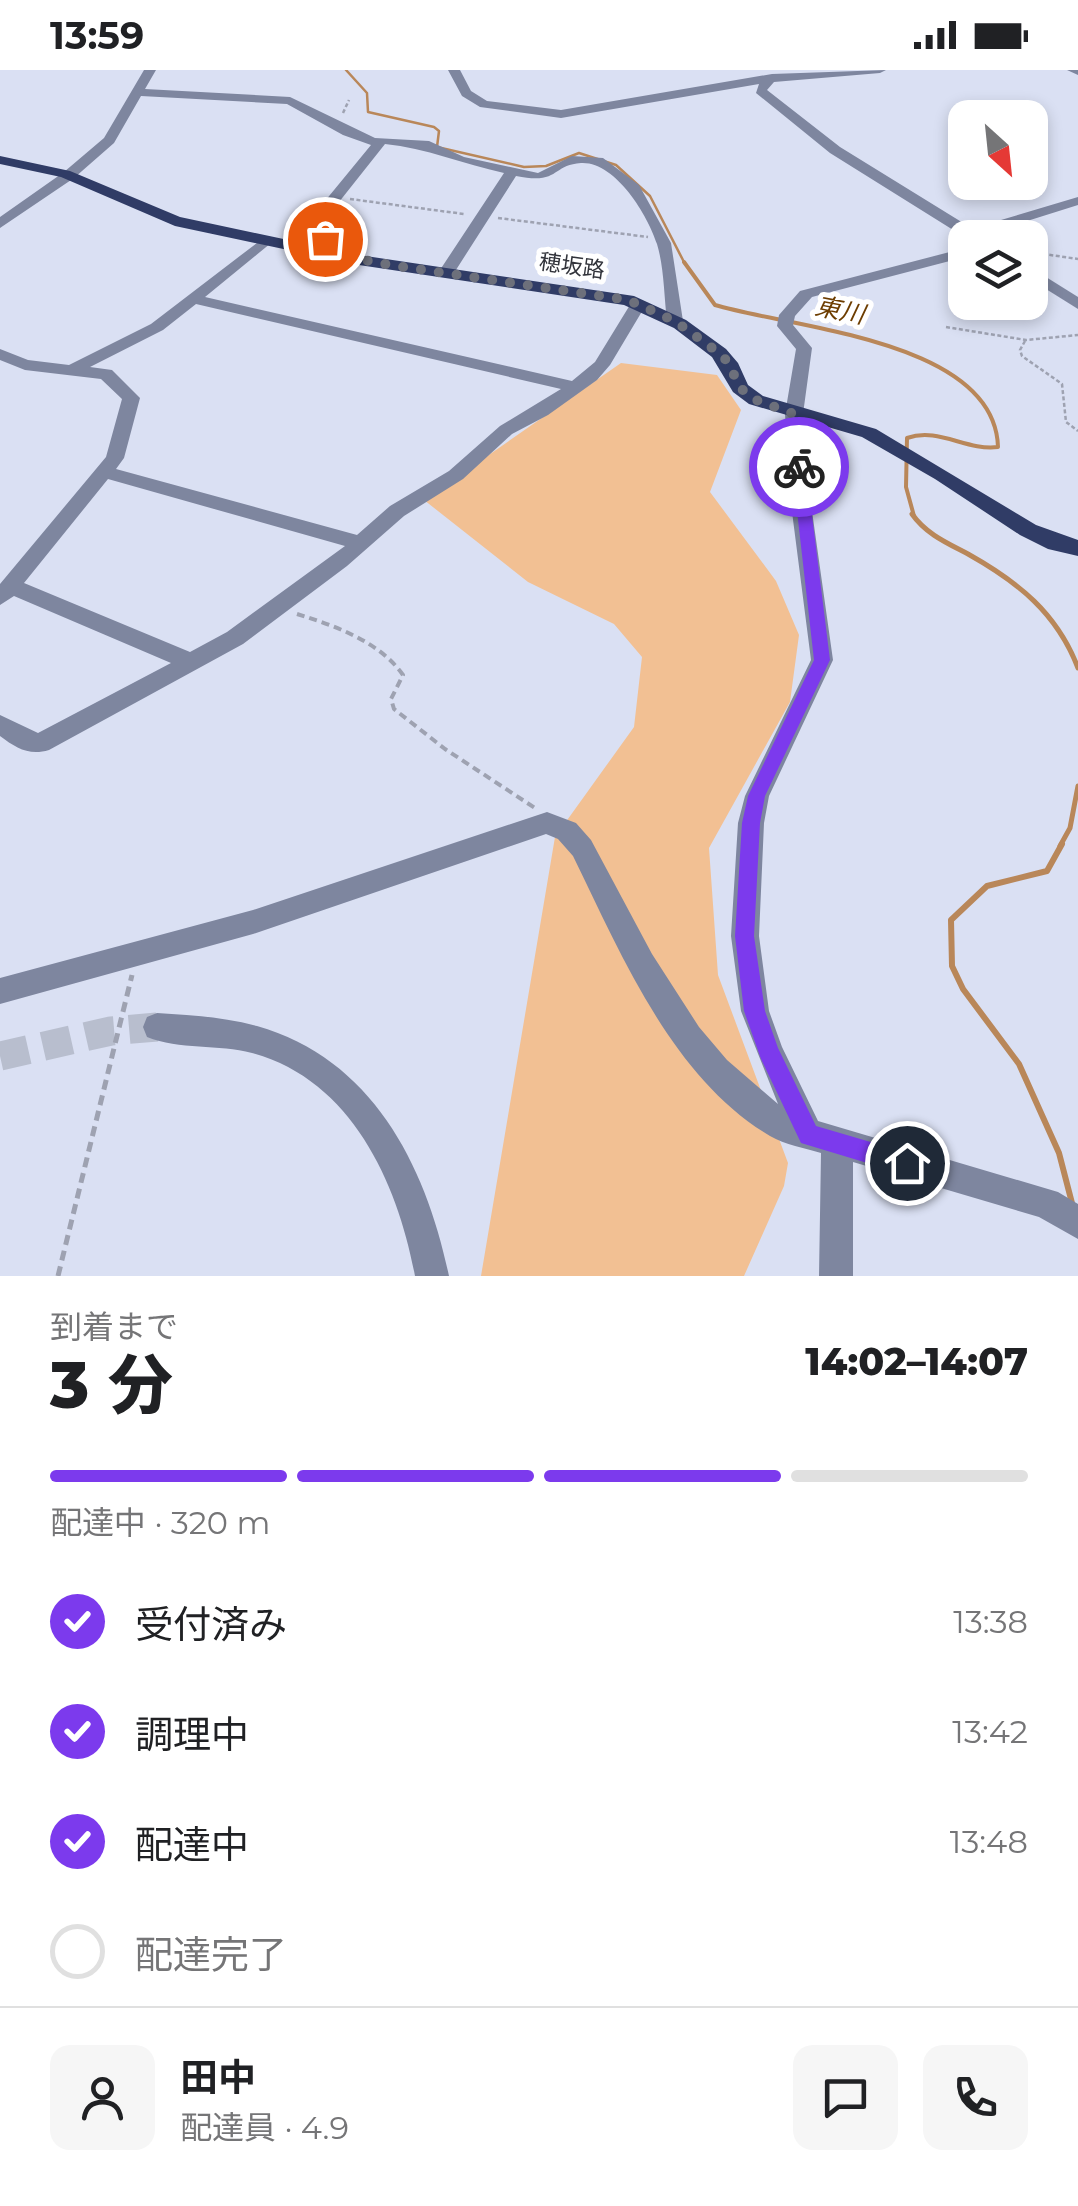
<!DOCTYPE html>
<html lang="ja">
<meta charset="utf-8">
<style>
body{margin:0;font-family:Montserrat,"Noto Sans JP",sans-serif;background:#f6f6f6;color:#202124;height:100vh;display:flex;flex-direction:column;font-size:38px;white-space:nowrap}
*{box-sizing:border-box;margin:0}
p{font-size:32px;color:#757577}
.icon{flex:none;width:55px;height:55px;fill:none;stroke:currentColor;stroke-width:2;stroke-linecap:round;stroke-linejoin:round}
.map{position:relative;height:1206px;overflow:hidden}
.side{display:flex;flex-direction:column;background:#fff;flex:1}
.side>*{flex:none}
.needle{width:65px;rotate:153deg}
.tools{position:absolute;left:948px;top:30px;display:grid;gap:20px}
.tools a{display:grid;place-items:center;width:100px;height:100px;border-radius:20px;background:#fff;box-shadow:0 5px 15px #0003;font-size:50px}
.pin{position:absolute;display:grid;place-items:center;width:85px;height:85px;color:#fff;margin:-42px;border:5px solid #fff;border-radius:50%;box-shadow:0 2px 10px #0007}
.courier{position:absolute;display:grid;place-items:center;width:100px;height:100px;margin:-50px;border:8px solid #7c3aed;border-radius:50%;background:#fff;color:#222;box-shadow:0 2px 12px #0007}
.summary em{font-style:normal;font-weight:800}
.summary div{display:flex;flex-direction:column-reverse}
.summary{display:flex;align-items:center;justify-content:space-between;height:170px;padding:0 50px}
h1{font-size:65px;font-weight:800;line-height:75px}
.bar{display:grid;grid-template-columns:repeat(4,1fr);gap:15px 10px;align-content:center;height:120px;padding:0 50px}
.bar i{height:12px;border-radius:8px;background:#e0e0e0}
.bar .on{background:#7c3aed}
.bar p{grid-column:span 4}
.line{display:flex;align-items:center;gap:25px;padding:0 50px;border-top:2px solid #e0e0e0}
.line div{flex:1}
.round{display:grid;place-items:center;flex:none;width:105px;height:105px;border-radius:20px;background:#f6f6f6}
ol{padding:0 50px;list-style:none}
li{display:flex;align-items:center;gap:30px;height:110px}
li p{margin-inline-start:auto}
li .icon{padding:10px;border-radius:50%;background:#7c3aed;color:#fff;stroke-width:4}
li:last-child{color:#757577}
li i{width:55px;height:55px;border:5px solid #e0e0e0;border-radius:50%}
.status{display:flex;justify-content:space-between;align-items:center;height:70px;padding:0 50px;background:#fff;direction:ltr}
.status svg{height:28px;fill:currentColor}
.map>svg:first-child{display:block}
.green{fill:#f2c093}
.lines{fill:none;stroke-linecap:round;stroke-linejoin:round}
.stream-far3{stroke:#b98759;stroke-width:2.5}
.stream-far2{stroke:#b98759;stroke-width:4}
.stream-far1{stroke:#b98759;stroke-width:5}
.stream{stroke:#b98759;stroke-width:6}
.minor-tunnel{stroke:#b8bece;stroke-width:29;stroke-dasharray:29 15;stroke-linecap:butt}
.path-far2{stroke:#9ea2b1;stroke-width:2.5;stroke-dasharray:4 2.5;stroke-linecap:butt}
.path-far1{stroke:#9ea2b1;stroke-width:4;stroke-dasharray:8 5;stroke-linecap:butt}
.path{stroke:#9ea2b1;stroke-width:5;stroke-dasharray:10 6;stroke-linecap:butt}
.minor{fill:#7e869f;fill-rule:evenodd}
.major{fill:#303c66;fill-rule:evenodd}
.route{fill:#7c3aed}
.done{stroke:#6d707b;stroke-width:10;stroke-dasharray:0 18}
.labels{text-anchor:middle;dominant-baseline:central;stroke-width:10;stroke-linejoin:round;paint-order:stroke}
.far-street-label{font-size:22px;fill:#32343b;stroke:#fff}
.far-water-label{font-size:25px;font-style:italic;fill:#6d3d00;stroke:#fff}
</style>
<div class="status"><b>13:59</b><svg viewBox="0 0 49 12"><path d="M0 12V9h3v3zM5 12V6h3v6zM10 12V3h3v9zM15 12V0h3v12zM26 1h20v11H26zM47 4h2v5h-2z"/></svg></div>
<div class="map">
<svg width="1078" height="1206" viewBox="0 0 1078 1206">
<rect width="100%" height="100%" fill="#dae0f3"/>
<polygon class="green" points="621,293 717,305 741,340 710,422 776,511 799,565 790,632 709,778 718,905 788,1093 784,1116 744,1206 481,1206 555,767 634,657 642,587 614,554 528,512 424,430"/>
<g class="lines">
<polyline class="stream-far3" points="346,0 367,23 368,42 434,57 439,61 437,77 524,97 546,96 579,83 616,95 650,126 685,194"/>
<path class="stream-far2" d="M684,192L715,235C791,258 995,270 998,377C966,381 939,357 907,368L906,417L914,446"/>
<g class="stream-far1">
<path d="M912,444C926,464 947,473 968,484C1018,512 1057,543 1078,598"/>
<polyline points="1060,776 1070,758 1078,716"/>
</g>
<polyline class="stream" points="1062,774 1047,801 987,816 951,850 952,896 963,919 1019,994 1059,1083 1073,1137"/>
<polyline class="minor-tunnel" points="0,986 111,961 157,957"/>
<g class="path-far2">
<polyline points="343,43 349,30"/>
<polyline points="350,129 464,144"/>
<polyline points="498,148 648,167"/>
<polyline points="1030,182 1078,189"/>
<polyline points="946,257 1026,270 1078,265"/>
<polyline points="1025,271 1020,280 1022,286 1062,314 1066,352 1078,361"/>
</g>
<path class="path-far1" d="M297,544C335,556 379,571 403,605L391,629L394,639L445,679L535,738"/>
<polyline class="path" points="58,1206 132,905"/>
<g class="minor">
<path d="M144,0H156L145,19L290,27L375,68L429,71L464,87L538,103L572,86L603,88L639,115L671,173L683,251L675,256L667,251C664,226 664,197 657,174C648,145 615,91 581,93C551,95 560,115 516,106L454,203L446,208L438,203L504,103C463,94 426,78 385,74L339,132L335,163L318,183H308L306,180L321,162L325,131L371,75L343,65L287,34L141,26L114,73L74,108L0,158V147L64,102L104,68Z"/>
<polygon points="448,0 460,0 471,21 487,31 561,40 772,4 886,0 880,3 774,12 767,20 840,77 981,164 1001,150 1078,127 1078,135 1011,156 994,168 966,168 830,83 756,23 759,14 561,48 480,37 462,26"/>
<polygon points="1067,0 1078,0 1078,5"/>
<path d="M266,166L271,167V173L205,227L572,311L595,292L633,230L647,233L610,295L597,310L548,345L512,364L463,409L404,446L347,496L243,574L49,680C29,686 16,678 0,666V645L38,663L171,593L14,526L0,535V514L106,387L122,329L101,309L25,300L0,290V279L28,290L69,295L151,254ZM196,234L561,319L500,356L449,401L390,436L357,465L116,399L124,388L140,328L112,300L90,297L163,260ZM108,409L345,476L227,562L190,582L24,513Z"/>
<path d="M965,178V187L812,227L795,246L793,255L812,278L803,344L811,434L833,590L769,726L764,753L759,866L769,941L782,977L818,1051L1058,1122L1078,1134V1169L1039,1147L853,1092V1206H819L821,1083C805,1078 785,1075 770,1066C672,1008 621,884 573,786L558,769L546,764L253,864L0,934V908L253,840L547,742L576,753L591,770L652,884L699,957L727,990L778,1034L741,941L731,866L738,753L745,726L811,590L791,434L785,344L796,279L777,256L779,245L800,221Z"/>
<polygon points="1030,197 1078,227 1078,239 1030,209"/>
<path d="M157,943C190,945 224,947 257,956C373,989 426,1096 449,1206H415C398,1114 352,1010 252,983C219,974 179,980 147,967L143,957L147,947Z"/>
</g>
<polygon class="major" points="0,86 70,101 180,147 359,185 634,226 686,250 726,279 738,293 748,315 763,326 876,359 1036,455 1078,470 1078,486 1048,479 1020,465 935,409 862,367 749,334 733,322 712,287 674,258 624,235 359,195 175,156 61,107 0,94"/>
</g>
<polygon class="route" points="799,393 806,397 830,590 765,726 760,753 754,866 765,941 778,978 816,1056 915,1085 918,1093 915,1101 907,1105 801,1073 761,989 744,941 735,866 742,753 748,726 814,590 792,397"/>
<g class="lines">
<polyline class="done" points="325,169 313,180 390,195 628,230 675,251 719,283 728,292 740,318 756,330 794,344 799,397"/>
</g>
<g class="labels">
<g class="far-street-label">
<text transform="translate(572 196) rotate(8)">穂坂路</text>
</g>
<g class="far-water-label">
<text transform="translate(840 240) rotate(11)">東川</text>
</g>
</g>
</svg>
<div class="tools">
<a><svg class="needle" viewBox="-14 -14 28 28"><path d="M0-13l5 13h-10z" fill="#e53935"/><path d="M0 13l5-13h-10z" fill="#757577"/></svg></a>
<a><svg class="icon" aria-label="layers" viewBox="0 0 24 24"><path d="M12 4l9 5-9 5-9-5zM3 14l9 5 9-5"/></svg></a>
</div>
<div class="pin" style="left:325px;top:169px;background:#ea580c"><svg class="icon" aria-label="bag" viewBox="0 0 24 24"><path d="M5 8h14l-1 12H6zM9 8a3 3 0 0 1 6 0"/></svg></div>
<div class="pin" style="left:907px;top:1093px;background:#1f2937"><svg class="icon" aria-label="home" viewBox="0 0 24 24"><path d="M3 11l9-7 9 7M6 9v11h12V9"/></svg></div>
<div class="courier" style="left:799px;top:397px"><svg class="icon" aria-label="bike" viewBox="0 0 24 24"><circle cx="6" cy="16" r="4"/><circle cx="18" cy="16" r="4"/><path d="M6 16l4-8h5l3 8M10 8l3 8H6M13 5h3"/></svg></div>
</div>
<section class="side">
<div class="summary"><div><h1>3 分</h1><p>到着まで</p></div><em>14:02–14:07</em></div>
<div class="bar"><i class="on"></i><i class="on"></i><i class="on"></i><i></i><p>配達中 · 320 m</p></div>
<ol>
<li><svg class="icon" aria-label="check" viewBox="0 0 24 24"><path d="M5 12l5 5 9-10"/></svg>受付済み<p>13:38</p></li>
<li><svg class="icon" aria-label="check" viewBox="0 0 24 24"><path d="M5 12l5 5 9-10"/></svg>調理中<p>13:42</p></li>
<li><svg class="icon" aria-label="check" viewBox="0 0 24 24"><path d="M5 12l5 5 9-10"/></svg>配達中<p>13:48</p></li>
<li><i></i>配達完了</li>
</ol>
<div class="line" style="height:180px"><a class="round"><svg class="icon" aria-label="person" viewBox="0 0 24 24"><circle cx="12" cy="8" r="4"/><path d="M4 21q1-7 8-7t8 7"/></svg></a><div><b>田中</b><p>配達員 · 4.9</p></div><a class="round"><svg class="icon" aria-label="chat" viewBox="0 0 24 24"><path d="M4 5h16v11H9l-5 4z"/></svg></a><a class="round"><svg class="icon" aria-label="phone" viewBox="0 0 24 24"><path d="M5 4h4l2 5-3 2q2 4 5 5l2-3 5 2v4C11 20 4 13 5 4z"/></svg></a></div>
</section>
